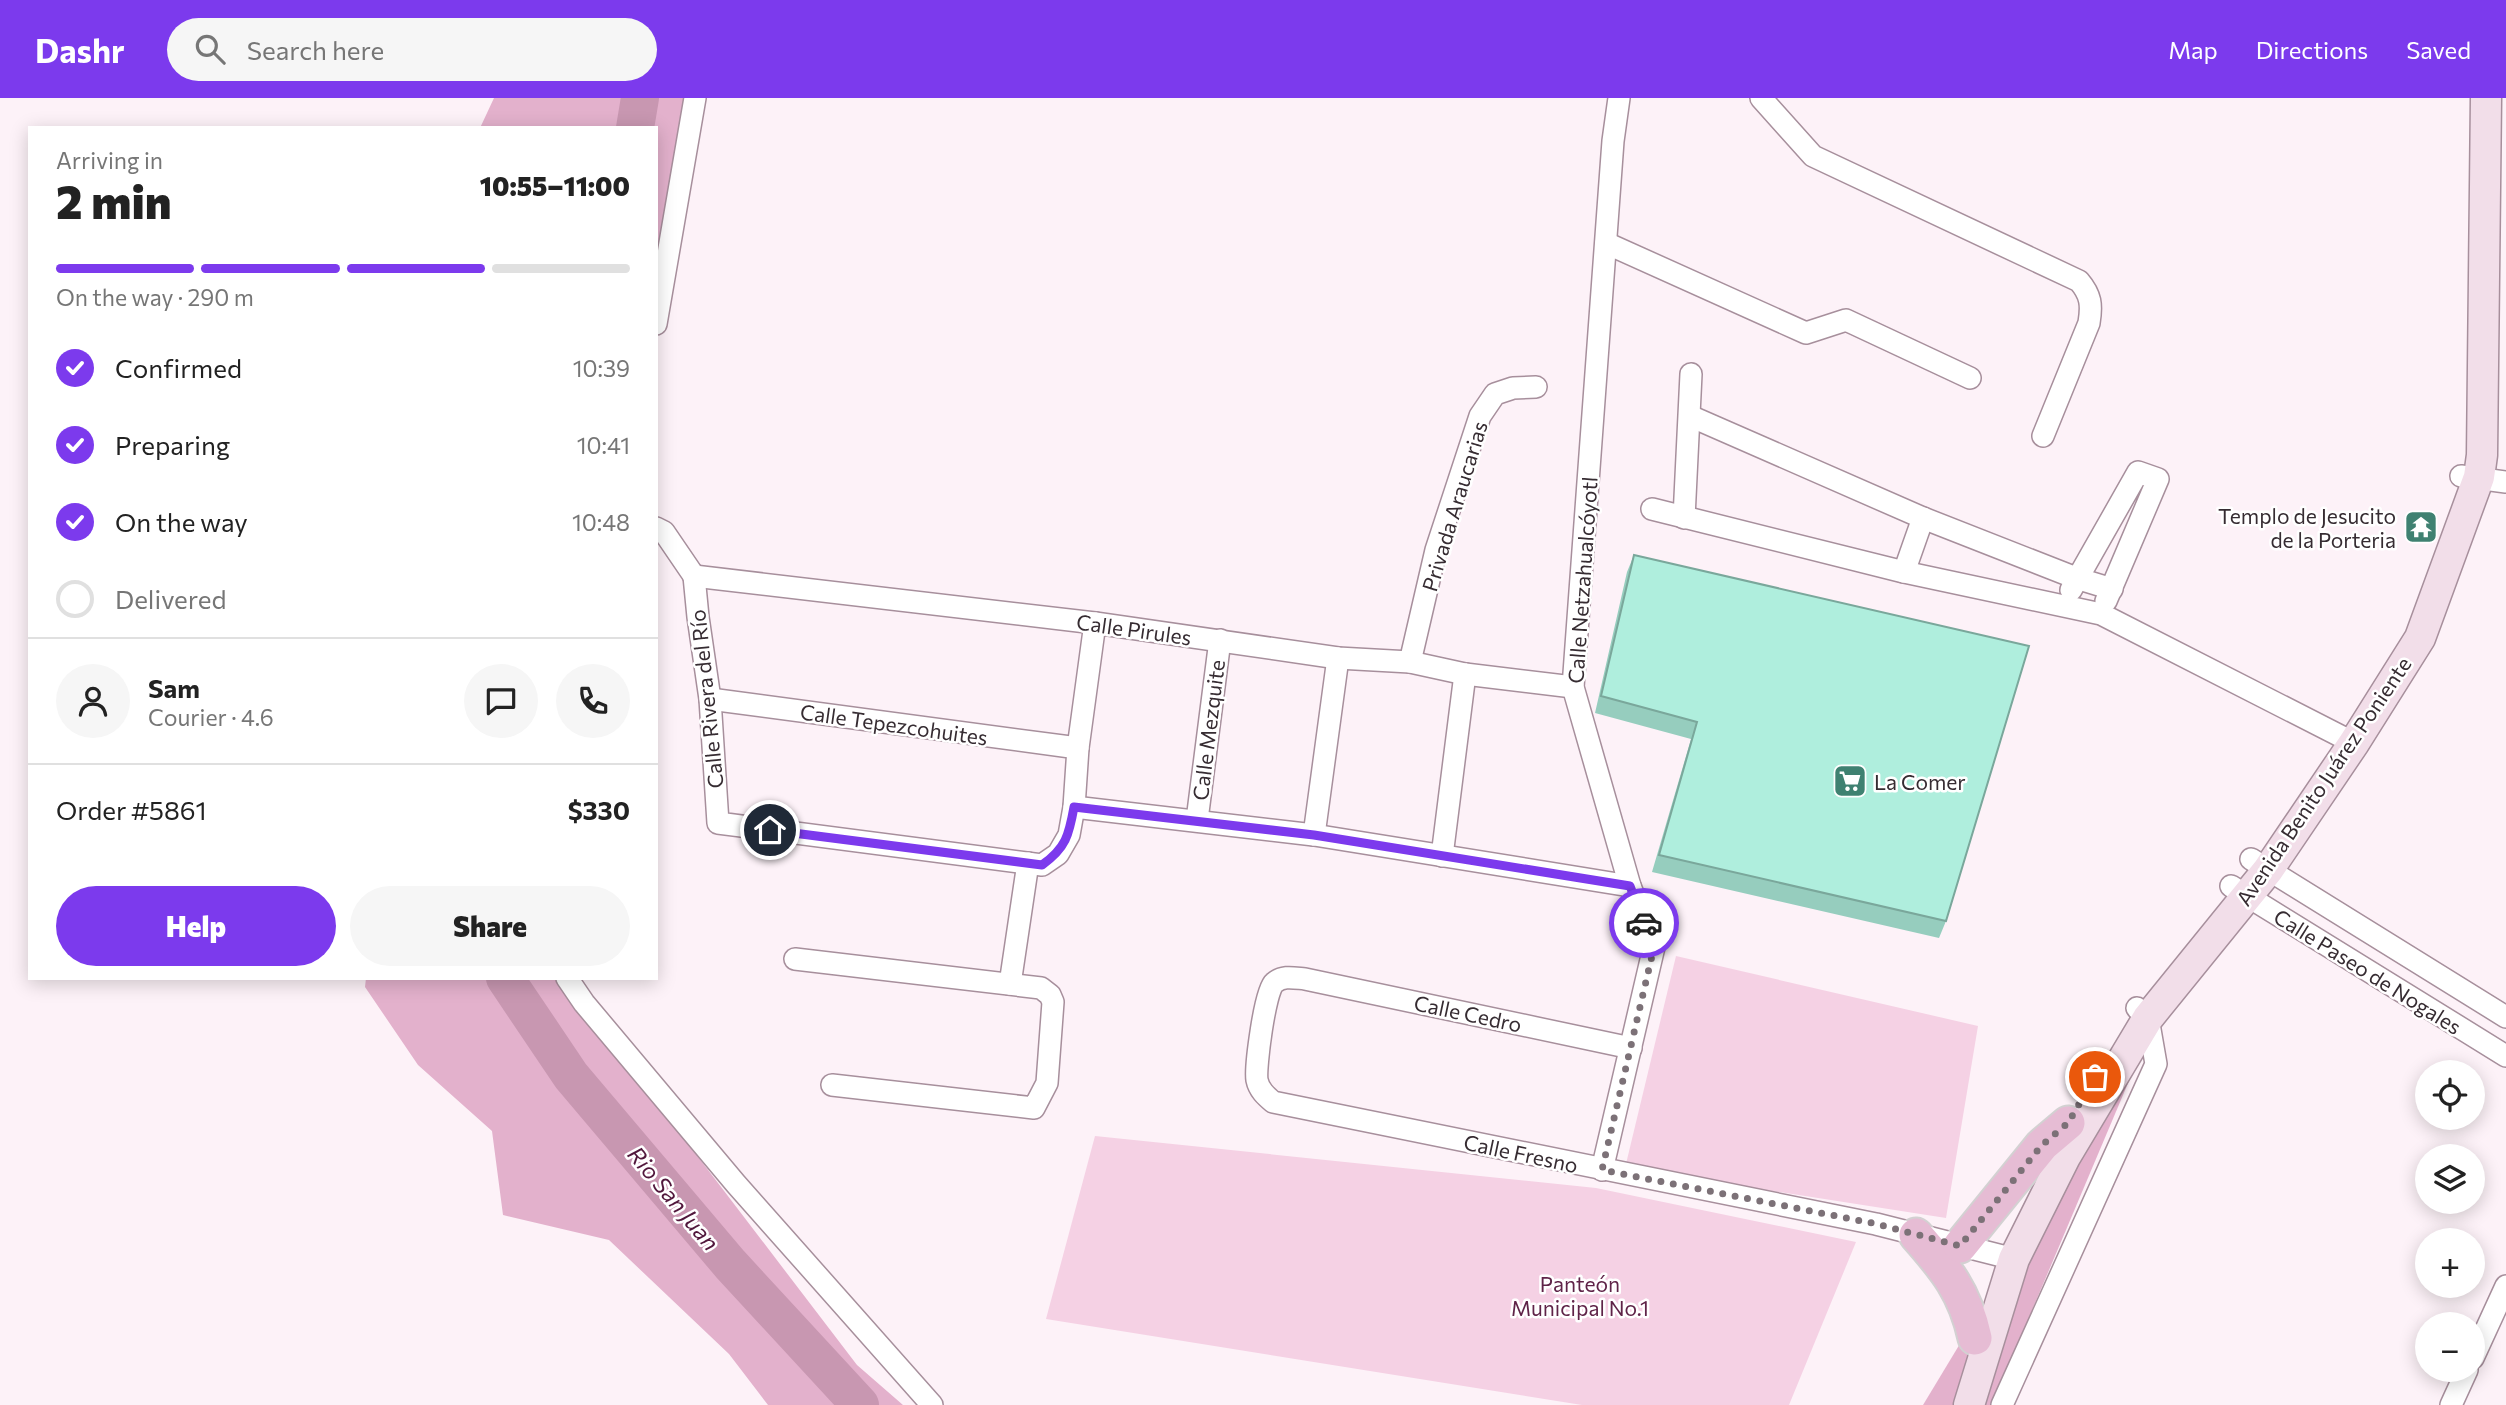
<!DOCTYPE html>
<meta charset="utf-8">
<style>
body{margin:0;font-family:Commissioner,sans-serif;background:#f6f6f6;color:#222;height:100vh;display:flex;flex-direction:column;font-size:26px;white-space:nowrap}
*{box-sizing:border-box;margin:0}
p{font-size:23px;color:#767676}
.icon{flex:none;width:38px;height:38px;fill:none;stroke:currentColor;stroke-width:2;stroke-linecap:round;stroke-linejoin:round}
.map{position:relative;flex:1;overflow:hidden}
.drawer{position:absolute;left:28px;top:28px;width:630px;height:854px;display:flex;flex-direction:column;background:#fff;border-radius:0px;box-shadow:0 4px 18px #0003}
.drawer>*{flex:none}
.buttons{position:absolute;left:2415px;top:962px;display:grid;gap:14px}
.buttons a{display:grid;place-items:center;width:70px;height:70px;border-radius:50%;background:#fff;box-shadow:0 4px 18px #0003;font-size:35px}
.pin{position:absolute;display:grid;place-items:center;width:60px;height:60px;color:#fff;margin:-30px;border:4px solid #fff;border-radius:50%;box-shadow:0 2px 7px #0007}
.courier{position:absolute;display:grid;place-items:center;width:70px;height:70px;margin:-35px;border:5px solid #7c3aed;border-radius:50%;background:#fff;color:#222;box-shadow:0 2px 9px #0007}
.overview em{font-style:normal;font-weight:800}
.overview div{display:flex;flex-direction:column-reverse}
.overview{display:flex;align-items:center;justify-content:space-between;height:119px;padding:0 28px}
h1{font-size:46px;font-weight:800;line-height:52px}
.bar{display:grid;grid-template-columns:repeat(4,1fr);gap:10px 7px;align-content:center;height:84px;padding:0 28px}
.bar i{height:9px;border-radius:5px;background:#e0e0e0}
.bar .on{background:#7c3aed}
.bar p{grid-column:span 4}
.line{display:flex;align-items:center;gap:18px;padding:0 28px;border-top:2px solid #e0e0e0}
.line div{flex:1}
.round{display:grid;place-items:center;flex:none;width:74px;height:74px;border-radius:37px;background:#f6f6f6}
ol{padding:0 28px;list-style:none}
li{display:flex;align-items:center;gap:21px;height:77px}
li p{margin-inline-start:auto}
li .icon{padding:7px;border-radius:50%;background:#7c3aed;color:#fff;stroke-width:4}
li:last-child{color:#767676}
li i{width:38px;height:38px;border:4px solid #e0e0e0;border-radius:50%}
.action{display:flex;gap:14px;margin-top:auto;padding:14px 28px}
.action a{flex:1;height:80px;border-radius:42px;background:#7c3aed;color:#fff;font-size:28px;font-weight:800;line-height:80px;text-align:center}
.action a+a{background:#f6f6f6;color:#222}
header{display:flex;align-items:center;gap:42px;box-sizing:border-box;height:98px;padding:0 35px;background:#7c3aed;color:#fff}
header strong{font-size:33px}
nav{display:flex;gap:38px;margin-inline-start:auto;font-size:24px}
.search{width:490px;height:63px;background:#f6f6f6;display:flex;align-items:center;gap:18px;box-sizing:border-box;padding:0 24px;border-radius:38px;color:#767676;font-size:26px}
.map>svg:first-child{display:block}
.green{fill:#f5d1e4}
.forest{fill:#e3b1cc}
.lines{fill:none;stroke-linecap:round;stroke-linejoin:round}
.river{stroke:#c897b1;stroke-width:38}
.street-casing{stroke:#a78f9c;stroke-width:24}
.secondary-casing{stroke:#a78f9c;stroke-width:33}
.primary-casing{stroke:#d3d1d2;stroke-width:37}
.street{stroke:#fff;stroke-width:21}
.secondary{stroke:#f2dee9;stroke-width:30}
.primary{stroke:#e6bcd4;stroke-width:33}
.wall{fill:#96cdbe}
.building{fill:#afeedd;stroke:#7aa79b;stroke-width:2}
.done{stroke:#7c7177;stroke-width:7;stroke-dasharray:0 12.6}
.route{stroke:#7c3aed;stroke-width:9}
.labels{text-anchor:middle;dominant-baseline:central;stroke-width:5;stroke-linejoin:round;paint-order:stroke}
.street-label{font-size:21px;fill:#362c32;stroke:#fff}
.poi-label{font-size:21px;fill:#362c32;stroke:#fff;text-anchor:end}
.park-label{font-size:21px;fill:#5f2348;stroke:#fff}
.water-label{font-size:23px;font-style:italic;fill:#51173c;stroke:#fff}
</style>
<header>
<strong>Dashr</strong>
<div class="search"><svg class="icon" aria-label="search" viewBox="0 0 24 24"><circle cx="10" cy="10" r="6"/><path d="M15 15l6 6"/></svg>Search here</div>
<nav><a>Map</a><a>Directions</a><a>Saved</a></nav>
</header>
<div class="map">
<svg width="2506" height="1307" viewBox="0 0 2506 1307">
<rect width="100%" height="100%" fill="#fdf2f8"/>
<g class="green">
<polygon points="1676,858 1978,928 1946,1120 1625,1070"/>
<polygon points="1095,1038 1596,1090 1856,1144 1789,1307 1582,1307 1046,1221"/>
</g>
<g class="forest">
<polygon points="494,0 688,0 656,162 656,30 480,30"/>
<polygon points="366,880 555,880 676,1030 857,1267 903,1307 768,1307 729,1256 609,1142 503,1117 492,1033 418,967 365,889"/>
<polygon points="2134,971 1992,1307 1923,1307 2077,1052"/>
</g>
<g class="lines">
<g class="river">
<polyline points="635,30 640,0"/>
<polyline points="505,880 571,978 730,1166 860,1307"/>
</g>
<defs>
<g id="street">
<path d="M1761,0L1813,58L2079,183C2091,197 2092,207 2089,225L2043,338"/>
<polyline points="1606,145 1806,235 1846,222 1970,280"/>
<polyline points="656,226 695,0"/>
<polyline points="1690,318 1923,420 2076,480 2112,491"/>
<polyline points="2461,378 2506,384"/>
<polyline points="1652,411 1904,474 2101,516 2354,645"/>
<polyline points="1684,420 1691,276"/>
<polyline points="656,430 664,434 694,478"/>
<polyline points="1904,474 1923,420"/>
<polyline points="694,478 1095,525 1338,560 1410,564 1465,576 1573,589"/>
<polyline points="694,478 698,519 710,601 718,725 1042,767 1058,756 1069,737 1074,709 1078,650 1095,525"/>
<polyline points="2071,492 2138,374 2158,381 2106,503"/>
<polyline points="1410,564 1436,452 1480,318 1495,296 1513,290 1536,289"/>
<polyline points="710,601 1078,650"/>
<polyline points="1074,709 1314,737 1630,788"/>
<polyline points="1197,722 1220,542"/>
<polyline points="1314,737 1338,560"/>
<polyline points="1442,758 1465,576"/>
<polyline points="2251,761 2506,919"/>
<polyline points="2231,788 2506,958"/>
<polyline points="795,861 1041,890 1050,897 1053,904 1047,985 1034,1010 832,987"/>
<polyline points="567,880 584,905 736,1086 932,1307"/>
<polyline points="1010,886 1028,765"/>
<path d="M1631,950L1305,881C1294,880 1283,877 1274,885C1265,892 1255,970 1257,982C1259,992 1266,998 1273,1004L1876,1126L2014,1161"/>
<polyline points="1602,1072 1654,849 1630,788 1573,589 1613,43 1619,0"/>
<polyline points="2473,1260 2506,1188"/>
<polyline points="2002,1307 2156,966 2148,920 2137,910"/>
<polyline points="2451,1307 2467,1272"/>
</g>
<polyline id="secondary" points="1969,1307 2014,1161 2065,1059 2148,920 2268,772 2354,645 2420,540 2479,379 2482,357 2486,0"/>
<g id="primary">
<path d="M1916,1137C1946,1171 1965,1194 1975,1240"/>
<polyline points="1960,1148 2042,1047 2068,1025"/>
</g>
</defs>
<use href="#street" class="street-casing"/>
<use href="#secondary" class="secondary-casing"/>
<use href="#primary" class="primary-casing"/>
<use href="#street" class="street"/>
<use href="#secondary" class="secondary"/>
<use href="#primary" class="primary"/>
</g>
<polygon class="wall" points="1634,457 1946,823 1939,840 1652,774 1691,641 1595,615 1627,474"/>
<polygon class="building" points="1634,457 2029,548 1946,823 1659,757 1697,624 1601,598"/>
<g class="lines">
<polyline class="done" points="1644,825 1654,849 1602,1072 1877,1126 1960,1148 2042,1047 2068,1025 2095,979"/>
<path class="route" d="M770,732L1042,767C1066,750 1069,737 1074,709L1314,737L1630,788L1644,825"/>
</g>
<defs>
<symbol id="temple-square" viewBox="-11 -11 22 22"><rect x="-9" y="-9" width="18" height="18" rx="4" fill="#3f8171" stroke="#fff"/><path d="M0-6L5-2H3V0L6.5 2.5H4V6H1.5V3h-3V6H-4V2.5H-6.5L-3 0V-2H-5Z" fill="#fff"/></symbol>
<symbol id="supermarket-square" viewBox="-11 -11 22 22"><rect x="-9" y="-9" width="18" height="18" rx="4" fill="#3f8171" stroke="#fff"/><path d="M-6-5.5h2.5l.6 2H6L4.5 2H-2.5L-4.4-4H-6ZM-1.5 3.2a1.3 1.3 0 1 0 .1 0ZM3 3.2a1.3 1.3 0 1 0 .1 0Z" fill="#fff"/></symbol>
</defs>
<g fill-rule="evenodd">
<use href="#temple-square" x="2402" y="410" width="38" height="38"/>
<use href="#supermarket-square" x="1831" y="664" width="38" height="38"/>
</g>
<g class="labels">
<g class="street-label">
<text transform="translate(1454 408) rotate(-73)">Privada Araucarias</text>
<text transform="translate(1582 482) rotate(-86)">Calle Netzahualcóyotl</text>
<text transform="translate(1134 531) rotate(8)">Calle Pirules</text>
<text transform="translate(706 601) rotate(-96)">Calle Rivera del Río</text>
<text transform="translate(894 626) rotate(8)">Calle Tepezcohuites</text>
<text transform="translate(1208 632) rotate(-83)">Calle Mezquite</text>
<text transform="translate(2323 683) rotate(-56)">Avenida Benito Juárez Poniente</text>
<text transform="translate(2368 873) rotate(32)">Calle Paseo de Nogales</text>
<text transform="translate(1468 915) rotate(12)">Calle Cedro</text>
<text transform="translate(1521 1055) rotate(12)">Calle Fresno</text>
</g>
<g class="poi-label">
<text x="2396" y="417">Templo de Jesucito<tspan x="2396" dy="24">de la Porteria</tspan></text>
<text x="1874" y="683" text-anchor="start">La Comer</text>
</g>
<g class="park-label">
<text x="1580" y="1185">Panteón<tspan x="1580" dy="24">Municipal No.1</tspan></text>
</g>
<g class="water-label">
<text transform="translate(674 1100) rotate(50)">Rio San Juan</text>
</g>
</g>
</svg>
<div class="buttons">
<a><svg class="icon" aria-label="locate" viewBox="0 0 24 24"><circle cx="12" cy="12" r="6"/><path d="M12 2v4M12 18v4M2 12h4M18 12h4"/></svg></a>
<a><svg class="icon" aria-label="layers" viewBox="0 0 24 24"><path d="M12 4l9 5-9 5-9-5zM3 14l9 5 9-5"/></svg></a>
<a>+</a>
<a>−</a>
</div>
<div class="pin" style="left:2095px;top:979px;background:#ea580c"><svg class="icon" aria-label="bag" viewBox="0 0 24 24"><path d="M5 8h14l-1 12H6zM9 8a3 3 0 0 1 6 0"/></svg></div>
<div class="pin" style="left:770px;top:732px;background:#1f2937"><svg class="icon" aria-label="home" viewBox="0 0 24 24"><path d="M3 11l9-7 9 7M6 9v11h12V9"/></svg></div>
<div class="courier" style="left:1644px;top:825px"><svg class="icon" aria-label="car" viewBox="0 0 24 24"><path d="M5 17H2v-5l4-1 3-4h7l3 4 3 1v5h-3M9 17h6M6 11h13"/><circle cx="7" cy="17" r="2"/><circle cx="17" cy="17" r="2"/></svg></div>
<section class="drawer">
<div class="overview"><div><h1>2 min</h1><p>Arriving in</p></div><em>10:55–11:00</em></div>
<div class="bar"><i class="on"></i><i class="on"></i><i class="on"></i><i></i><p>On the way · 290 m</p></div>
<ol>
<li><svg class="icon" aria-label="check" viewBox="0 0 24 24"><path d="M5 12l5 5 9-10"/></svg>Confirmed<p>10:39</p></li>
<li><svg class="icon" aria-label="check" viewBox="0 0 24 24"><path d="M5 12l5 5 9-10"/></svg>Preparing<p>10:41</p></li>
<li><svg class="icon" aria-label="check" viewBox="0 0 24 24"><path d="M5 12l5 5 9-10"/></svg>On the way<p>10:48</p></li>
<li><i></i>Delivered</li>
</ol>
<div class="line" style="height:126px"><a class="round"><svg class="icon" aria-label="person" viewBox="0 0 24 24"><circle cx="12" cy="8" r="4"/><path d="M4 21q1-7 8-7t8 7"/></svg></a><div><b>Sam</b><p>Courier · 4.6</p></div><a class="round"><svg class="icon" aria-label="chat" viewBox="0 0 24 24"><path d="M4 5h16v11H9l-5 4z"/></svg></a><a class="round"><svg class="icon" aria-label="phone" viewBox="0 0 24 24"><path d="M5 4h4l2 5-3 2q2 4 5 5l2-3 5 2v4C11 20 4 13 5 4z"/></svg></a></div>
<div class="line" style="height:91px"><div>Order #5861</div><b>$330</b></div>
<div class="action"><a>Help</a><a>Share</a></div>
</section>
</div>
